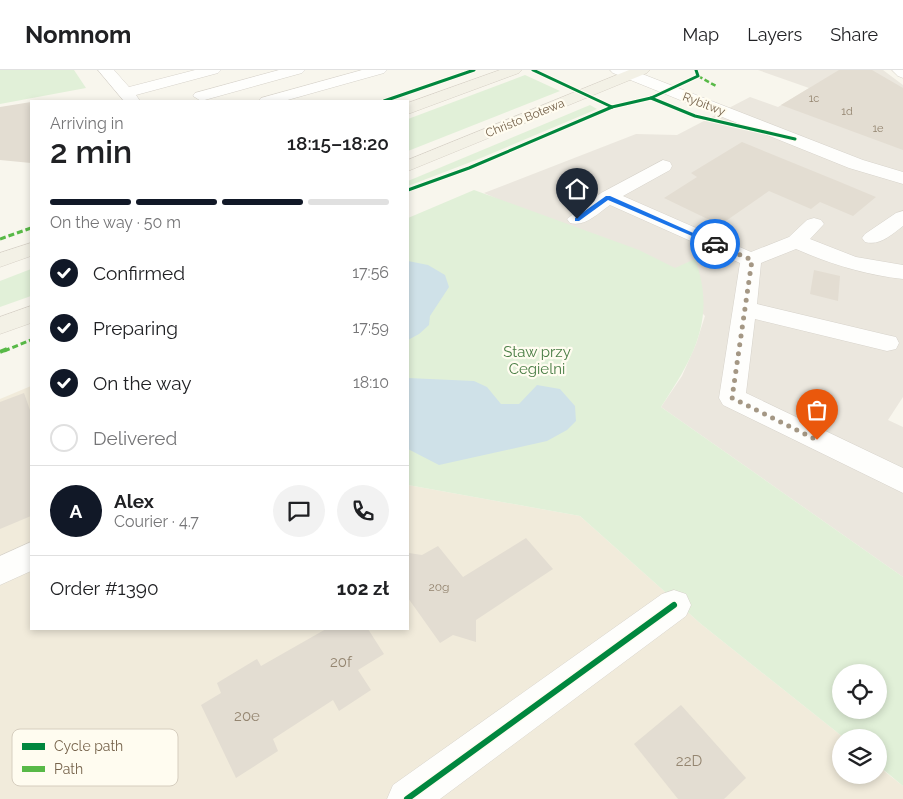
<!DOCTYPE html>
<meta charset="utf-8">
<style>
body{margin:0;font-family:Raleway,sans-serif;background:#f2f2f2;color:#202124;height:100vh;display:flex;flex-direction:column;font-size:19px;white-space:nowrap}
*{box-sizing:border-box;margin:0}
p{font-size:16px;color:#757577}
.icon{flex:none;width:28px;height:28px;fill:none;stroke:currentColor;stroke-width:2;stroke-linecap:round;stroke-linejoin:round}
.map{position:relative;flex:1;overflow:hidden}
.side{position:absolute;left:30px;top:30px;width:379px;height:530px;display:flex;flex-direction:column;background:#fff;border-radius:0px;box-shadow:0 2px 8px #0003}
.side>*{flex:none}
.fabs{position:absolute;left:832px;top:594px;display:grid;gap:10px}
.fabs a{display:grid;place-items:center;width:55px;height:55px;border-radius:50%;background:#fff;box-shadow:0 2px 8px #0003;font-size:25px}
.pin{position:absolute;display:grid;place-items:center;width:42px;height:42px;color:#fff;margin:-51px -21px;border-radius:50% 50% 50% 0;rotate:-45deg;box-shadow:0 0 5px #0007}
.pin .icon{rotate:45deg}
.courier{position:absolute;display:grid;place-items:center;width:50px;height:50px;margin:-25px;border:4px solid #1a73e8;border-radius:50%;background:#fff;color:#222;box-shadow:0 1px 6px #0007}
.headline em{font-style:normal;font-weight:600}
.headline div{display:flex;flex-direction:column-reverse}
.headline{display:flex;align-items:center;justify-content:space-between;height:85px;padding:0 20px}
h1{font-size:32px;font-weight:600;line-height:38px}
.bar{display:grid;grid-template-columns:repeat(4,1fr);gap:8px 5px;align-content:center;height:60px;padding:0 20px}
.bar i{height:6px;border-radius:4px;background:#e0e0e0}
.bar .current{background:#111827}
.bar p{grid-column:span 4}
.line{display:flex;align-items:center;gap:12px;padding:0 20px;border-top:1px solid #e0e0e0}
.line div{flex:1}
.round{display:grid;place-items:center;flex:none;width:52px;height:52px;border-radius:26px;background:#f2f2f2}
ol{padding:0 20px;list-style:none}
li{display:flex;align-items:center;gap:15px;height:55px}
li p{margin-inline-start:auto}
li .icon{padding:5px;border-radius:50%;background:#111827;color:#fff;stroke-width:4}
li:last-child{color:#757577}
li i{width:28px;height:28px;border:2px solid #e0e0e0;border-radius:50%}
header{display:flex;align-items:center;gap:30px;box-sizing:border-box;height:70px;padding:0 25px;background:#fff;border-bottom:1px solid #e0e0e0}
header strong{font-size:24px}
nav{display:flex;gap:28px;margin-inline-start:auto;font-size:18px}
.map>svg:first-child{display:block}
.residential{fill:#f1ebdb}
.industrial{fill:#ebe7de}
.green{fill:#e1f0d8;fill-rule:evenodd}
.water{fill:#cfe1e8}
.building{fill:#e3ddd2}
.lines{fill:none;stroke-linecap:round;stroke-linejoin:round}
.minor-casing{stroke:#d7d3cb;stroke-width:1}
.major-casing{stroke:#d7d1c7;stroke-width:1}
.minor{fill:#fefefc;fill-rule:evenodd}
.major{fill:#f3f1e6;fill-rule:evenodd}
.quiet-far2{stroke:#58b947;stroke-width:2.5;stroke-dasharray:5 2.5;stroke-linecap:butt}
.quiet-far1{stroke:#58b947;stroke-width:3;stroke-dasharray:6 3;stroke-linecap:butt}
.quiet{stroke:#58b947;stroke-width:4;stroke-dasharray:8 4;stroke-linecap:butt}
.cycleway-far1-casing{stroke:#fffcf0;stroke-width:5}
.cycleway-casing{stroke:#fffcf0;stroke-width:9}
.cycleway-far1{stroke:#00873e;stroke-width:3}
.cycleway{stroke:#00873e;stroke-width:6}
.route{fill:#1a73e8}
.done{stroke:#a49784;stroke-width:5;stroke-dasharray:0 9}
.labels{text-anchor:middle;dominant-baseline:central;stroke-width:4.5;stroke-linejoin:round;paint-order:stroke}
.far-number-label{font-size:11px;fill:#948570}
.far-street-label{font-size:12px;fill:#77644c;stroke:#fffcf0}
.number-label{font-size:12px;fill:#948570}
.park-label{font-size:15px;fill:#497d44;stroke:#fffcf0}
.near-number-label{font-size:15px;fill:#948570}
.key{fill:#fffcf0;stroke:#d6cebf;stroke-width:1}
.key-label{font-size:14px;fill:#77644c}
</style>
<header>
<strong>Nomnom</strong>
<nav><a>Map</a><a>Layers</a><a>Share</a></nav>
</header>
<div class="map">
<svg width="903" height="729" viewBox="0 0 903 729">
<rect width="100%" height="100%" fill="#f8f6ed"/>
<polygon class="residential" points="31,316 31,559 408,559 408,415 580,446 701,554 843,667 841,705 879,705 879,697 903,716 903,729 0,729 0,329"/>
<polygon class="industrial" points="758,0 883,0 903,15 903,327 888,350 903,357 903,507 661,337 682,306 696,274 705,246 664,204 484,123 636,64 677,65 750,27 778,37 809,18"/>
<g class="green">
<polygon points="0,0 74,0 86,18 0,34"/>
<polygon points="525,5 560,21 408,81 408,49"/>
<polygon points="590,35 597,39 476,90 408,116 408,111"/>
<path d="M474,120L639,180L675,198L695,189C717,249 693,288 661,337L903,507V716L879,696V668L843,667L701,554L580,446L408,415V148ZM841,602H879V640H841Z"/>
<polygon points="31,199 31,226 0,237 0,211"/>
</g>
<g class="water">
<polygon points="408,191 428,195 445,205 449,217 430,246 429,255 419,264 408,270"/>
<polygon points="408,308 474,311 487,317 501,334 519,334 537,315 560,319 575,336 576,351 567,360 547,371 439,395 408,379"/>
</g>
<g class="building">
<polygon points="839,0 872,0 903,18 903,80 781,35"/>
<polygon points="31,32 31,93 0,90 0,37"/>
<polygon points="742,72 840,112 876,127 853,146 820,132 811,139 769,121 720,155 664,128 697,107 691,103"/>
<polygon points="814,200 840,206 838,231 810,224"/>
<polygon points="24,323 31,343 31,446 0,459 0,332"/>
<polygon points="526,468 553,499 476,550 476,572 453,565 440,573 408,528 409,483 422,485 438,476 463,507"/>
<polygon points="326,559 368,559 384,584 358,600 371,620 339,641 333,630 273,669 278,681 236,708 201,635 221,623 217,613 257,589 261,596"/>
<polygon points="681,635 746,708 724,729 678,729 634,674"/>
</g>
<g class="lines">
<defs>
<g id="minor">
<polygon points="98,0 114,0 129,17 195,0 221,0 218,3 136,25 140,31 124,31"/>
<polygon points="279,0 305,0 302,3 201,31 193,26 195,23"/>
<polygon points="362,0 387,0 384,3 284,31 259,31 261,28"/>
<polygon points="610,0 632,0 863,90 903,102 903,114 849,98 613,3"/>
<polygon points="892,0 903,0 903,8 898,6"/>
<path d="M663,90L670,92L672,96L670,100L623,126L751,182L789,167L807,150L814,148L821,150L824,154L810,169L856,187L903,195V209C866,205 830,194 796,179L761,193L757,234L887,265L896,267L899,273L896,279L887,281L755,249L746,323L903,398V423L723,335L719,328L740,193L610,135C597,144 585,157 570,153L567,149L601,123Z"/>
<path d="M903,141V156C891,165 880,176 865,172L862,168L865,164L896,143Z"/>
<polygon points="31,472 31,501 0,515 0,486"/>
<polygon points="674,520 686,524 691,535 686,546 440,729 387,729 393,715 662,524"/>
</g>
<g id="major">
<polygon points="500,0 522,0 519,3 408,44 408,33"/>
<polygon points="629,0 650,0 647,3 408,101 408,90"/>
<polygon points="31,173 31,186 0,197 0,183"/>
<polygon points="31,236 31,253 0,264 0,247"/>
</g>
</defs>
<use href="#minor" class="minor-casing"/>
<use href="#major" class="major-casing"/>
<use href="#minor" class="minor"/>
<use href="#major" class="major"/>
<polyline class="quiet-far2" points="698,6 716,16"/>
<g class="quiet-far1">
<polyline points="0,169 31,158"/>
<polyline points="4,281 31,270"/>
</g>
<polyline class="quiet" points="0,282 7,279"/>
<defs>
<g id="cycleway-far1">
<polyline points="533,0 612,37"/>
<polyline points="651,28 695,46 795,69"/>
<polyline points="384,31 474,0"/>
<polyline points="408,120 469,98 612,37 651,28 698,6 696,0"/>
</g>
<polyline id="cycleway" points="407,729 674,535"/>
</defs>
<use href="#cycleway-far1" class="cycleway-far1-casing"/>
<use href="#cycleway" class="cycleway-casing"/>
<use href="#cycleway-far1" class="cycleway-far1"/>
<use href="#cycleway" class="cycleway"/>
</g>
<polygon class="route" points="606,126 610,126 718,174 713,175 608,130 579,151 575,151 575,148"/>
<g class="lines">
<polyline class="done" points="715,174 752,190 732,328 817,370"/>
</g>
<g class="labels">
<g class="far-number-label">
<text x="814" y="28">1c</text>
<text x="847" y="41">1d</text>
<text x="878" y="58">1e</text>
</g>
<g class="far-street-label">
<text transform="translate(704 34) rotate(21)">Rybitwy</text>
<text transform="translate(525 48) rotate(-22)">Christo Botewa</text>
</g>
<g class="number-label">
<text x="439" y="517">20g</text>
</g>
<g class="park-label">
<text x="537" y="282">Staw przy<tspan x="537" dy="17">Cegielni</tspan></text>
</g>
<g class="near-number-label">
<text x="341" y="592">20f</text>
<text x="247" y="646">20e</text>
<text x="689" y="691">22D</text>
</g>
</g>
<rect x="12" y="659" width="166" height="57" rx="8" class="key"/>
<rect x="22" y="673" width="23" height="7" fill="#00873e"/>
<rect x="22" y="696" width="23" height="6" fill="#58b947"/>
<g class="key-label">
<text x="54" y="681">Cycle path</text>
<text x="54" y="704">Path</text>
</g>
</svg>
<div class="fabs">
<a><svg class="icon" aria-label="locate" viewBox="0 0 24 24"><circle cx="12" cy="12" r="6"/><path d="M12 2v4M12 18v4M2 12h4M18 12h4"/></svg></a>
<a><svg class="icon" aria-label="layers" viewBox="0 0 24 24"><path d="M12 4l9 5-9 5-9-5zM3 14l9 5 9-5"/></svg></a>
</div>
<div class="pin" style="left:817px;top:370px;background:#ea580c"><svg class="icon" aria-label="bag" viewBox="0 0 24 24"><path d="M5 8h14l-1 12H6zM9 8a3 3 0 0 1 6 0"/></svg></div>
<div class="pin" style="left:577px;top:149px;background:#1f2937"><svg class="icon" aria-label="home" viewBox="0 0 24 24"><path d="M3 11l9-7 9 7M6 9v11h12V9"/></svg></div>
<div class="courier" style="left:715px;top:174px"><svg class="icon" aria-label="car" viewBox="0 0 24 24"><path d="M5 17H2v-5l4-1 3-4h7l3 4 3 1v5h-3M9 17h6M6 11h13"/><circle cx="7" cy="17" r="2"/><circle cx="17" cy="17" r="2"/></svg></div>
<section class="side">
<div class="headline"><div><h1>2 min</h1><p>Arriving in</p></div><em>18:15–18:20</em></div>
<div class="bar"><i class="current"></i><i class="current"></i><i class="current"></i><i></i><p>On the way · 50 m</p></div>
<ol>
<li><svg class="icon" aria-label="check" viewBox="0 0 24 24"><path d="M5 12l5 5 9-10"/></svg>Confirmed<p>17:56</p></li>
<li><svg class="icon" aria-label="check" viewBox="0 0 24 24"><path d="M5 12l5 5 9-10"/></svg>Preparing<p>17:59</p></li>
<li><svg class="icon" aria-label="check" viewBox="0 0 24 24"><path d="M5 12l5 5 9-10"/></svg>On the way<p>18:10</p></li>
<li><i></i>Delivered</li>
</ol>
<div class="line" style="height:90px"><b class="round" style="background:#111827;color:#fff">A</b><div><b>Alex</b><p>Courier · 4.7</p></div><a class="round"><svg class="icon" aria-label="chat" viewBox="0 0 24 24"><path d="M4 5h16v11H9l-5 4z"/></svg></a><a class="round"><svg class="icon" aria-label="phone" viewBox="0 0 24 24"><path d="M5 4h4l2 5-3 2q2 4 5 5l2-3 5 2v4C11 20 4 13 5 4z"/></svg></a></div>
<div class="line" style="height:65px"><div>Order #1390</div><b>102 zł</b></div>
</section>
</div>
